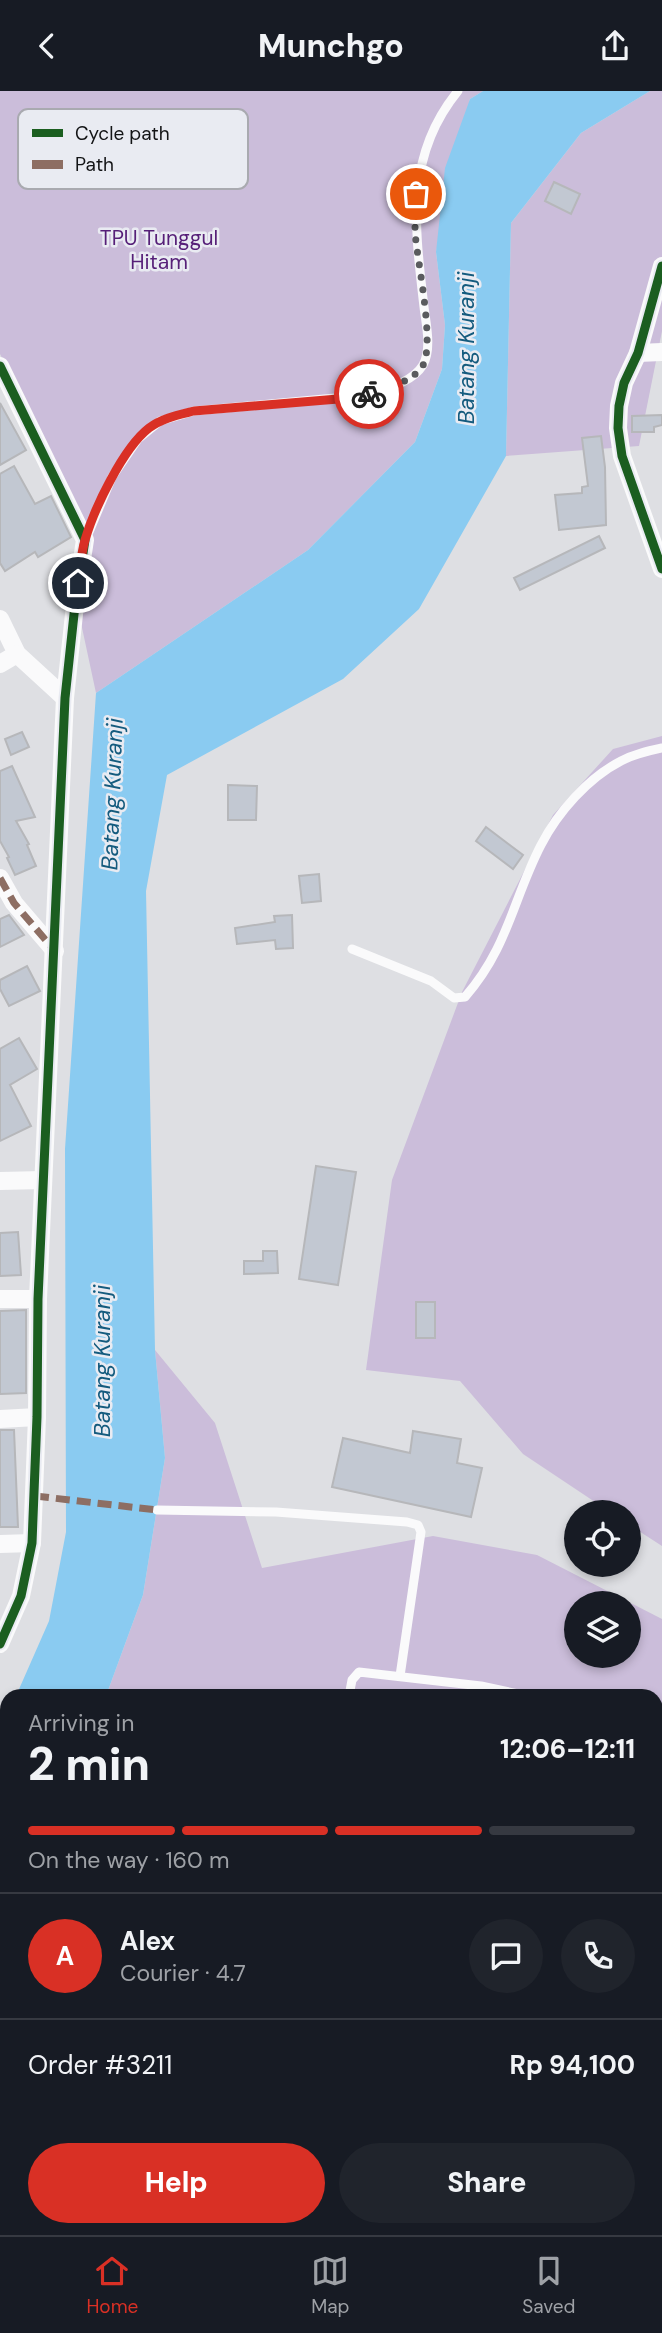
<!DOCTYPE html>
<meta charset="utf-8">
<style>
body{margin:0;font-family:"DM Sans",sans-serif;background:#20242c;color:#f1f3f6;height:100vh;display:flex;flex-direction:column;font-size:26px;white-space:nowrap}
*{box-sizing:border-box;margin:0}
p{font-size:23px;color:#9ea1a6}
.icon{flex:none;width:38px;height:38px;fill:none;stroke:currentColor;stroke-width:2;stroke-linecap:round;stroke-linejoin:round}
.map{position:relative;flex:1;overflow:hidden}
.panel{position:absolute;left:0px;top:1598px;width:663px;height:548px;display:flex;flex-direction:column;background:#171b24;border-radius:21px 21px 0 0;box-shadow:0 4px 10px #0003}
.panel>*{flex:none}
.fabs{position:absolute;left:564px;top:1409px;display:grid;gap:14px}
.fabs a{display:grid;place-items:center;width:77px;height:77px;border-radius:50%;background:#171b24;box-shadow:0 4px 10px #0003;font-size:35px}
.pin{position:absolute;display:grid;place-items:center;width:60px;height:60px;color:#fff;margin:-30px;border:4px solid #fff;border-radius:50%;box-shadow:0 2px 7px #0007}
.courier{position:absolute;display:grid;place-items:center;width:70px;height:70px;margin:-35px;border:5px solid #d93025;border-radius:50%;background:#fff;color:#222;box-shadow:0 2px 9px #0007}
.summary em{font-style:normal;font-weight:800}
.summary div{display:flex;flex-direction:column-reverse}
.summary{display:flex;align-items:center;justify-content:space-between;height:119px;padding:0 28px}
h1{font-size:46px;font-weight:800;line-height:52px}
.bar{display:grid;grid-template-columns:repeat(4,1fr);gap:10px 7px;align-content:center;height:84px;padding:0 28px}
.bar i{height:9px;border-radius:5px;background:#363941}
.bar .on{background:#d93025}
.bar p{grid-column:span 4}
.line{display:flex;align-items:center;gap:18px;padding:0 28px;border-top:2px solid #363941}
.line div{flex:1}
.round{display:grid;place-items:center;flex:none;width:74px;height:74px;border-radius:37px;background:#20242c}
.primary-button{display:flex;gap:14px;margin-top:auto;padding:14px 28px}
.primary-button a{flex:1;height:80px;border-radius:42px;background:#d93025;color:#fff;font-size:28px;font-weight:800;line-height:80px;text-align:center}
.primary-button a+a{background:#20242c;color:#f1f3f6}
header{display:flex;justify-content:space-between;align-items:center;height:91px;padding:0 28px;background:#171b24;font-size:32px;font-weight:800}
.tabs{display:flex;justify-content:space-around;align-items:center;height:98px;border-top:2px solid #363941;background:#171b24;font-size:19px;color:#9ea1a6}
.tabs a{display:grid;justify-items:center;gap:4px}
.tabs .on{color:#d93025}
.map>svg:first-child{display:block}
.green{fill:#cbbdda;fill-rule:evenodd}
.water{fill:#8acbf1}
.building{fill:#c2c8d2;stroke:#b6b7ba;stroke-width:2}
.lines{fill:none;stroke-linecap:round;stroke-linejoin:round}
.service{stroke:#fafafb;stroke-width:9}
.minor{stroke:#fafafb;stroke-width:18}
.quiet{stroke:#8d6e63;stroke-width:7;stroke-dasharray:14 7;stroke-linecap:butt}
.cycleway-casing{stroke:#e9ebf2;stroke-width:13}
.cycleway{stroke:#1b5e20;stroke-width:9}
.done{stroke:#5a5b5e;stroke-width:7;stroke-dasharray:0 12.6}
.route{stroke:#d93025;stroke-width:9}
.labels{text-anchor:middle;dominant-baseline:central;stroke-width:5;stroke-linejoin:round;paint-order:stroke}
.park-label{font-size:21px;fill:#561f78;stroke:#e9ebf2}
.water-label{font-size:23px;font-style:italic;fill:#145b7e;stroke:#e9ebf2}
.key{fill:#e9ebf2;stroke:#a9aab0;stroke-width:2}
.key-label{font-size:19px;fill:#131416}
</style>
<header><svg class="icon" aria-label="back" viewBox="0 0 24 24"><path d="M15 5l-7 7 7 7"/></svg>Munchgo<svg class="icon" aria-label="share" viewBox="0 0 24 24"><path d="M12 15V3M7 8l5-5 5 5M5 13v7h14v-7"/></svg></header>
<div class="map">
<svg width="662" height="2144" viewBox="0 0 662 2144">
<rect width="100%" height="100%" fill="#dedfe3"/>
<g class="green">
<polygon points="0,0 483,0 470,8 436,161 445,234 442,278 415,351 308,459 96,602 81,532 89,437 0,263"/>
<polygon points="650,0 662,0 662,240 639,355 506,365 511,132 581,42"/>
<polygon points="662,645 662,1455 628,1433 628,1421 610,1421 523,1363 460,1290 366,1279 392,1089 462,901 553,724 613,658"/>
<path d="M155,1259L215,1332L262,1477L433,1445L537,1464L662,1528V2038L656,2041V1605H106L143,1504L165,1367ZM576,1512H628V1564H576Z"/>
<polygon points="7,1828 7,2138 499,2139 490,2144 0,2144 0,1840"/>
</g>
<g class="water">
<polygon points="483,0 650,0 581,42 511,132 506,365 419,518 343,588 167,684 146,800 155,1259 165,1367 143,1504 106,1605 16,1605 49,1530 66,1441 65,1058 96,602 308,459 415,351 442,278 445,234 436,161 445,77 470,8"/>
<polygon points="7,1626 7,1828 0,1840 0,1642"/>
<polygon points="662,2036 662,2144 490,2144 499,2138 656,2138 656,2039"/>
</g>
<g class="building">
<polygon points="554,91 580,103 571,123 545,110"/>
<polygon points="0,312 26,359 0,374"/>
<polygon points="662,324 662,334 654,336 654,341 632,341 632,325"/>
<polygon points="601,345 605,376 606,434 559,439 555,404 582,402 582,396 588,395 582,347"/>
<polygon points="14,375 35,413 51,405 71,446 38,466 35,461 5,480 0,472 0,383"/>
<polygon points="599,445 605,457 520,499 514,487"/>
<polygon points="22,641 29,656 11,664 5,648"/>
<polygon points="12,675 35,726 16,730 29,753 27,754 36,775 15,784 7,767 9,766 0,750 0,680"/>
<polygon points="228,694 257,695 256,729 228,729"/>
<polygon points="486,736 523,764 513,778 476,750"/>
<polygon points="319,783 321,810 302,812 299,785"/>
<polygon points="9,824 24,844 0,856 0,828"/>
<polygon points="292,824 293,857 276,858 275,849 237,853 235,837 275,831 274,825"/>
<polygon points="27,875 40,900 9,915 0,898 0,889"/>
<polygon points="19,947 37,978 10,994 31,1035 0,1050 0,958"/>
<polygon points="316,1075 356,1081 338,1194 299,1188"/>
<polygon points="18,1141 21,1184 0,1185 0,1142"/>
<polygon points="263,1160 277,1160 278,1182 244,1183 244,1170 263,1170"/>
<rect x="416" y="1211" width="19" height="36"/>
<polygon points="26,1219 26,1302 0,1303 0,1220"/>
<polygon points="0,1339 14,1339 18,1436 0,1436"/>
<polygon points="413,1340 461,1348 457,1372 482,1377 471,1426 332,1396 343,1347 410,1362"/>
</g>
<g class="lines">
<g class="service">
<path d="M86,448L112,386L138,348L160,330L194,320L367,304C385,298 412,292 423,274C432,258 426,233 424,216C415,137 404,66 458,0"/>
<path d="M352,858L431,890L454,907L465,906C508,857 513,808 541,754C558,721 588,687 621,670C634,663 648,660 662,657"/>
<polyline points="157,1419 276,1421 407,1431 418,1434 421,1441 400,1585"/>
<polyline points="349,1605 352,1589 359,1581 481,1595 528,1605"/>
<polyline points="656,1633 662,1634"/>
</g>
<g class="minor">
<polyline points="662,175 638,262 624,292 619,315 618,337 622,365 662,478"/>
<polyline points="638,262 662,261"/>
<polyline points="0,275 85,449 75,514 65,607 38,1208 37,1326 32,1452 21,1505 0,1553"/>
<polyline points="0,528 17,563 65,607"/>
<polyline points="0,573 17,563"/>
<polyline points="0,787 14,812 55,860"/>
<polyline points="0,1090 43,1089"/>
<polyline points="0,1208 38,1208"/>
<polyline points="0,1328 37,1326"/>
<polyline points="0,1453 32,1452"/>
</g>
<g class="quiet">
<polyline points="0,787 14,812 55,860"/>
<polyline points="35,1405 157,1419"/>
</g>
<defs>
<g id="cycleway">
<polyline points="662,175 638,262 624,292 619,315 618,337 622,365 662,478"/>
<polyline points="0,275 85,449 75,514 65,607 38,1208 37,1326 32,1452 21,1505 0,1553"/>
</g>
</defs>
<use href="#cycleway" class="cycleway-casing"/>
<use href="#cycleway" class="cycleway"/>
</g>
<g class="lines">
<path class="done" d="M369,303C386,297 410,292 422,276C436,256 417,169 415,141C415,128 416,115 416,103"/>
<path class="route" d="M78,492C80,478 81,463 85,449C94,418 123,357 149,337C162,327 178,324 194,320L338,308L369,303"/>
</g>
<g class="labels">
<g class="park-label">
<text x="159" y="147">TPU Tunggul<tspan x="159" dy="24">Hitam</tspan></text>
</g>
<g class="water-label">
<text transform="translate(466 257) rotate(-90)">Batang Kuranji</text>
<text transform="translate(112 703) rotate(-88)">Batang Kuranji</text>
<text transform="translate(102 1270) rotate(-90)">Batang Kuranji</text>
</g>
</g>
<rect x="18" y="18" width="230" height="80" rx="10" class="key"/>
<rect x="32" y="38" width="31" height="8" fill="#1b5e20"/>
<rect x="32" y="69" width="31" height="9" fill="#8d6e63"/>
<g class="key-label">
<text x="75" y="49">Cycle path</text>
<text x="75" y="80">Path</text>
</g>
</svg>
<div class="fabs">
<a><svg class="icon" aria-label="locate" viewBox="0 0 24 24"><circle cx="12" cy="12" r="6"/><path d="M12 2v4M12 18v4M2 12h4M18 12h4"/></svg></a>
<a><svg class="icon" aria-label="layers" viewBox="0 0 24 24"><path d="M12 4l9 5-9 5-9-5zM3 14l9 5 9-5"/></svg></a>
</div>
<div class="pin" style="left:416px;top:103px;background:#ea580c"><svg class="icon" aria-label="bag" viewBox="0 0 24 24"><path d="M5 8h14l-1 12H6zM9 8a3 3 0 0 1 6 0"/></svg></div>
<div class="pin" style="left:78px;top:492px;background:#1f2937"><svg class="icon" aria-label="home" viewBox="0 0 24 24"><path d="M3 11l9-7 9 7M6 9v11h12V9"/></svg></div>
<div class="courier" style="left:369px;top:303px"><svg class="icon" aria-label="bike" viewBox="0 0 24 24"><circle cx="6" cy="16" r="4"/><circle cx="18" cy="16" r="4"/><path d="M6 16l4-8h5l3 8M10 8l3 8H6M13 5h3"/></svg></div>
<section class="panel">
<div class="summary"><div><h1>2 min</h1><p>Arriving in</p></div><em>12:06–12:11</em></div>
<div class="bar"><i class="on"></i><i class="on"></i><i class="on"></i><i></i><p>On the way · 160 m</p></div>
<div class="line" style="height:126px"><b class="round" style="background:#d93025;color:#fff">A</b><div><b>Alex</b><p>Courier · 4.7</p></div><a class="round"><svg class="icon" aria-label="chat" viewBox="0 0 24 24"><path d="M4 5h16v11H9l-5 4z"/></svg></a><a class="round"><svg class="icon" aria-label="phone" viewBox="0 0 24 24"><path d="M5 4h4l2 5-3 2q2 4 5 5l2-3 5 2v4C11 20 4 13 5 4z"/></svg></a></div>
<div class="line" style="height:91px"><div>Order #3211</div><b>Rp 94,100</b></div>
<div class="primary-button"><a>Help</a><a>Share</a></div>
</section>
</div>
<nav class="tabs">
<a class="on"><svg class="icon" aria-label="home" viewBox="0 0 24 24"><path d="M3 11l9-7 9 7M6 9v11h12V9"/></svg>Home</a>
<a><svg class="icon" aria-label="map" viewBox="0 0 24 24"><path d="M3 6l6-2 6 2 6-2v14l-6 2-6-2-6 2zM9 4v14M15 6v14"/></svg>Map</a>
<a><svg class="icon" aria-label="saved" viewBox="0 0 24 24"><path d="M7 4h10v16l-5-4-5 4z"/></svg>Saved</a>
</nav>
